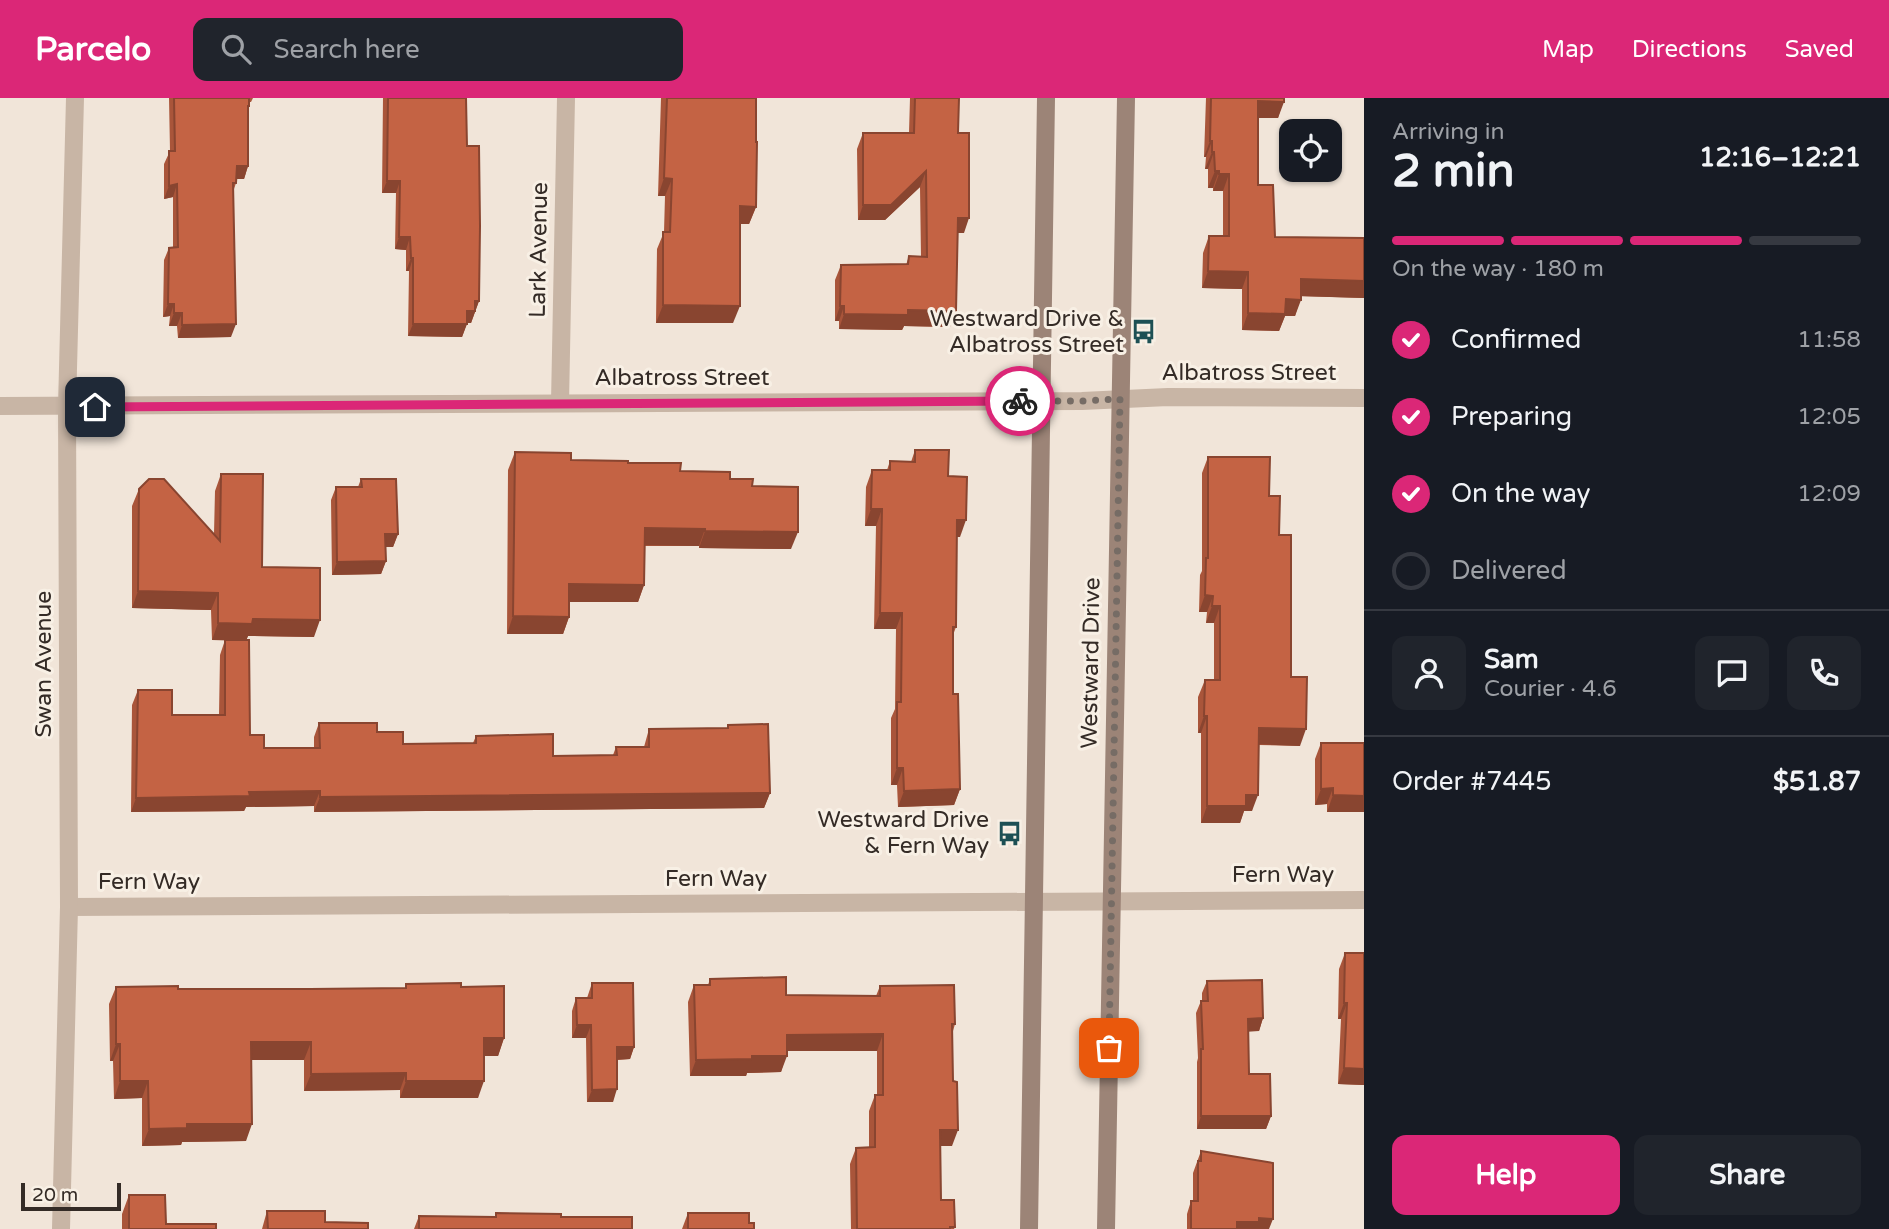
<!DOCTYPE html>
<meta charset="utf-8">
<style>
body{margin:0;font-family:"Varela Round",sans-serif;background:#20242c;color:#f1f3f6;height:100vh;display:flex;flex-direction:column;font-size:26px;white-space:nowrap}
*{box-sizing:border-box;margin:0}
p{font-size:23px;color:#9ea1a6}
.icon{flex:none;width:38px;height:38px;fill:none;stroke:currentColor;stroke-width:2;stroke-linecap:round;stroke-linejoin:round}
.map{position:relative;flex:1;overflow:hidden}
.side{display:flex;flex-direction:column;background:#171b24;width:525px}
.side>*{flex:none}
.tools{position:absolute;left:1279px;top:21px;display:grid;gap:14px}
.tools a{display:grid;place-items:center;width:63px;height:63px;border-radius:14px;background:#171b24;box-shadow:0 2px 5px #0004;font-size:35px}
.scale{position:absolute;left:21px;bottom:18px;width:100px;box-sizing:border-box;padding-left:7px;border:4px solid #342b26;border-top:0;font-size:19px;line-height:24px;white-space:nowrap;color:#342b26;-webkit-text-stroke:5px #f8f0e5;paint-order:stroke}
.pin{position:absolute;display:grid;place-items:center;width:60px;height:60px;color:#fff;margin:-30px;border-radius:14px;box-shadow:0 4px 10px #0006}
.courier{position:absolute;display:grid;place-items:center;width:70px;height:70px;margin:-35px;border:5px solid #db2777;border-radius:50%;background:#fff;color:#222;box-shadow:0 2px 9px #0007}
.head em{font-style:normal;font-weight:700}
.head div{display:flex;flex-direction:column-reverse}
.head{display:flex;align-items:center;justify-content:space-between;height:119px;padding:0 28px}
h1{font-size:46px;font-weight:700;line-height:52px}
.bar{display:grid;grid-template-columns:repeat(4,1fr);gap:10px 7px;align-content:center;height:84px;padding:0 28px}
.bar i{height:9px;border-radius:5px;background:#363941}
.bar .on{background:#db2777}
.bar p{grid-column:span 4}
.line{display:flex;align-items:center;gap:18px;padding:0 28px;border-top:2px solid #363941}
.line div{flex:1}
.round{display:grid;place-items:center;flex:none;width:74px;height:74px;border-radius:14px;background:#20242c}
ol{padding:0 28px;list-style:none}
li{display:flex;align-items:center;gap:21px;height:77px}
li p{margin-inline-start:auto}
li .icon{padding:7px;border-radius:50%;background:#db2777;color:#fff;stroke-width:4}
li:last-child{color:#9ea1a6}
li i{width:38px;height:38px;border:4px solid #363941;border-radius:50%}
.action{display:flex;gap:14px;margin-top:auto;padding:14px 28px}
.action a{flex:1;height:80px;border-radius:14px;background:#db2777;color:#fff;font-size:28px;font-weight:700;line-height:80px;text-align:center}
.action a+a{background:#20242c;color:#f1f3f6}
header{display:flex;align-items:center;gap:42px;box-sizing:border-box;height:98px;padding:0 35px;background:#db2777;color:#fff}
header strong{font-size:33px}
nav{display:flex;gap:38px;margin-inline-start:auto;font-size:24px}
.search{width:490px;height:63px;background:#20242c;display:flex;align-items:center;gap:18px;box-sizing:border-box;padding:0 24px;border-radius:14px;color:#9ea1a6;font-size:26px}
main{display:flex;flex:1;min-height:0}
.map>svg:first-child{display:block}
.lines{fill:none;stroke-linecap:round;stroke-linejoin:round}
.street{stroke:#c8b5a5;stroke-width:18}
.secondary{stroke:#9c8477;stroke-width:18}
.wall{fill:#a9553a}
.shaded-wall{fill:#894530}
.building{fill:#c46344;stroke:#894530;stroke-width:2}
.done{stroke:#766c65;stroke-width:7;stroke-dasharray:0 12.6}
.route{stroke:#db2777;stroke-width:9}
.labels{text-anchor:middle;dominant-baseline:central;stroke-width:6;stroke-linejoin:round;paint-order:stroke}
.street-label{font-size:23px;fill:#342b26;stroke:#f8f0e5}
.poi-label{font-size:23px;fill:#342b26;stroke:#f8f0e5;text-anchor:end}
</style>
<header>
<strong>Parcelo</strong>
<div class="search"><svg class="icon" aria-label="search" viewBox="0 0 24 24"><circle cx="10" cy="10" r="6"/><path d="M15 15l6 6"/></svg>Search here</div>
<nav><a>Map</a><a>Directions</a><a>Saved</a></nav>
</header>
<main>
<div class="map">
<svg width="1364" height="1131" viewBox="0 0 1364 1131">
<rect width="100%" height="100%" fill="#f1e5d9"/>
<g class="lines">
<g class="street">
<polyline points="560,305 566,0"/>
<polyline points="0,308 1082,303 1168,299 1364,300"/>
<polyline points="69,809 1364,802"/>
<polyline points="61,1131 69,809 67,309 75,0"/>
</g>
<g class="secondary">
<polyline points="1029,1131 1046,0"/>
<polyline points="1106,1131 1126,0"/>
</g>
</g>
<g class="wall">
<polygon points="169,0 253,0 251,4 249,4 248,12 248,68 244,81 236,81 236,85 233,94 231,239 178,240 177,228 169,228 170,218 163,219 164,162 169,150 173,149 173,99 164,101 164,66 170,53"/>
<polygon points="383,0 466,0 467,48 479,203 471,225 467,225 462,239 408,238 409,173 406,173 406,152 395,151 396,95 382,95"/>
<polygon points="661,0 756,0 756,109 749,126 740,126 733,225 656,225 657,151 664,134 665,98 658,98"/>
<polygon points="910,0 959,0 958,35 964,135 958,135 950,229 904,228 902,232 839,231 839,223 835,223 835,182 841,167 906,167 909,158 921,159 920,89 885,122 858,122 857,51 863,35 909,35"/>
<polygon points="1206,0 1284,0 1278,20 1258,20 1258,87 1275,139 1364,140 1364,200 1301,198 1295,218 1285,218 1279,233 1242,232 1242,191 1202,190 1203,155 1209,138 1223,138 1223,93 1213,93 1213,90 1208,90 1208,71 1205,71 1206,59 1204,59"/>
<polygon points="915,352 948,378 960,439 957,439 956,529 953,537 953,596 960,691 954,707 898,709 897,687 891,687 891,620 895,611 896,531 874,531 876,428 865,428 866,389 872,372 887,372 890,363 911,364"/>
<polygon points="515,354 571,362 628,365 730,381 752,388 791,451 699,450 699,448 645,448 644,487 638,504 569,504 569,519 563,536 507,536 508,372"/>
<polygon points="1208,359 1269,398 1279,437 1291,579 1300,648 1259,647 1252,713 1244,713 1240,725 1201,725 1201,635 1198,635 1198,599 1205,582 1214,582 1214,525 1206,525 1207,514 1199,514 1200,477 1202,473 1202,375"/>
<polygon points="221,376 262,469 314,539 248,538 246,542 250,637 264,650 314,650 314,639 319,625 377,634 403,646 473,645 476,638 553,658 613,657 616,649 644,649 649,631 727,630 728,627 770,695 764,710 314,714 314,708 246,709 244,713 131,714 132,607 138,592 172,617 219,617 220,557 225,542 229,542 212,542 211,512 132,510 132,408 139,391 214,436 215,393"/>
<polygon points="361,381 398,436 393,449 386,449 386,463 381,476 332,477 331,402 336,389 358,389"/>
<polygon points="1321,645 1364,645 1364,714 1327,714 1327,706 1315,707 1315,661"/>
<polygon points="1345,855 1364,987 1338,986 1341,921 1338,921 1339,871"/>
<polygon points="710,881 786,897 876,898 880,888 955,926 953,933 952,1048 940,1048 941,1102 955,1129 954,1131 851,1131 850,1066 856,1050 869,1050 869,1013 875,997 877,997 877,953 787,953 781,974 747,975 746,978 690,978 688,904 694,887 708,887"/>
<polygon points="1207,883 1263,920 1259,933 1248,933 1249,976 1271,1018 1266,1031 1197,1031 1197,964 1198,960 1196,915 1201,903 1202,903 1202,895"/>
<polygon points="592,885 634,949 630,961 617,962 613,1004 587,1004 586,940 572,940 572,913 576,900 587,900"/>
<polygon points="406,886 461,889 504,940 498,958 484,958 478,1000 400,1000 400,992 304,993 304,962 251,962 246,1043 182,1044 181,1047 142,1048 142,1000 114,1001 113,963 110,963 109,906 116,889 178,891 310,891 405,890"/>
<polygon points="1201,1053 1269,1131 1187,1131 1187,1116 1191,1103 1193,1103 1193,1075"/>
<polygon points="129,1097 166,1126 216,1131 122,1131 122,1116"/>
<polygon points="267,1113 325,1124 368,1131 262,1131"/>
<polygon points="496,1115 561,1119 632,1131 414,1131 419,1118 495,1119"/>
<polygon points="688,1115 749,1125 754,1131 682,1131"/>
</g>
<g class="shaded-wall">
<polygon points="1258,3 1284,4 1278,20 1252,20"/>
<polygon points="1210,43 1212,43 1206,59 1204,59"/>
<polygon points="1212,54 1214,54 1208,71 1205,71"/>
<polygon points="237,68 248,68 244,81 232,81"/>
<polygon points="926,73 920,89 885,122 858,122 863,107"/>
<polygon points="1215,73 1219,73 1213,90 1208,90"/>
<polygon points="1219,76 1229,76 1223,93 1213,93"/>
<polygon points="664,80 672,81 665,98 658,98"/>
<polygon points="387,83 400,83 396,95 382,95"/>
<polygon points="177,86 173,99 164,101 169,88"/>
<polygon points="740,108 756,109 749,126 734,126"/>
<polygon points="958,120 969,120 964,135 953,135"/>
<polygon points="399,139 410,139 406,152 395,151"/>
<polygon points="411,160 413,160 409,173 406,173"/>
<polygon points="1208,173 1248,174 1242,191 1202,190"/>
<polygon points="1301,181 1364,183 1364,200 1295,198"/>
<polygon points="1286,201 1301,202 1295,218 1285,218 1279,233 1242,232 1248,215"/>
<polygon points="475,203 479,203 471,225 462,225 467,213"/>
<polygon points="168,206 174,206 170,218 163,219"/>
<polygon points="663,207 740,208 733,225 656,225"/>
<polygon points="840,208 844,208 839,223 835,223"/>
<polygon points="908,212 956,213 950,229 904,228 902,232 839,231 844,216"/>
<polygon points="174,215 182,215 177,228 169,228"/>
<polygon points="236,226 231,239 178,240 182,227"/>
<polygon points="413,226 467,226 462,239 408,238"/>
<polygon points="871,411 882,411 876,428 865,428"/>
<polygon points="957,422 966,422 960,439 951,439"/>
<polygon points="645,430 705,431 699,448 639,447"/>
<polygon points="705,433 798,434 791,451 699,450"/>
<polygon points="385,436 398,436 393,449 381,449"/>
<polygon points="386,463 381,476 332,477 337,464"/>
<polygon points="569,486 644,487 638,504 563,504"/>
<polygon points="138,493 218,495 211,512 132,510"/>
<polygon points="1205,497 1213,498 1207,514 1199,514"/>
<polygon points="1212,508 1220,508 1214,525 1206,525"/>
<polygon points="880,515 902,515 896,531 874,531"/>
<polygon points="513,518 569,519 563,536 507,536"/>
<polygon points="253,521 320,522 314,539 248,538 246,543 212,542 218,525"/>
<polygon points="1204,618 1207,618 1201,635 1198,635"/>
<polygon points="1259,630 1306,631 1300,648 1253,646"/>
<polygon points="897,670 903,670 897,687 891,687"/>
<polygon points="1333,690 1327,706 1315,707 1321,691"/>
<polygon points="960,691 954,707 898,709 904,693"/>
<polygon points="320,693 314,708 246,709 244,713 131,714 136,700 249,694"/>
<polygon points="770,695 764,710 314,714 320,699"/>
<polygon points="1246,697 1258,697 1252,713 1244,713 1240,725 1201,725 1207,708"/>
<polygon points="1333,697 1364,698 1364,714 1327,714"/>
<polygon points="1344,905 1347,905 1341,921 1338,921"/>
<polygon points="1263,920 1259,933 1244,934 1248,921"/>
<polygon points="577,927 591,927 586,940 572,940"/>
<polygon points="883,936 877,953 781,953 787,937"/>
<polygon points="484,940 504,940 498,958 477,958"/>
<polygon points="251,944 311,944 304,962 245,962"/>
<polygon points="116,946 120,946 113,963 110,963"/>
<polygon points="617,949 634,949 630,961 612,962"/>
<polygon points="752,958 787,958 781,974 747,975 746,978 690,978 696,962"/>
<polygon points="1344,970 1364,971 1364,987 1338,986"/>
<polygon points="406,975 400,992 304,993 311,976"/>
<polygon points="120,983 148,983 142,1000 114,1001"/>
<polygon points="406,983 484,983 478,1000 400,1000"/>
<polygon points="617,991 613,1004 587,1004 592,992"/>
<polygon points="1201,1018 1271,1018 1266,1031 1197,1031"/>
<polygon points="187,1026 252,1026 246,1043 182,1044 181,1047 142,1048 149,1031"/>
<polygon points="940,1032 958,1032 952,1048 934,1048"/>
<polygon points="1259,1120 1273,1121 1269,1131 1235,1131 1237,1124"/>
</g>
<g class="building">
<polygon points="174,0 249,0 249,8 248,8 248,68 237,68 236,85 233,85 236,226 182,227 182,215 174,215 174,206 168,206 169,150 178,149 177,86 169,88 169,53 175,53"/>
<polygon points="388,0 466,0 467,48 479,48 480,128 479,203 475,203 475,213 467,213 467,226 413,226 413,160 411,160 410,139 399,139 400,83 387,83"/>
<polygon points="667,0 756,0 756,44 757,44 756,109 740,108 740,208 663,207 663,134 670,134 672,81 664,80"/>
<polygon points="915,0 959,0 958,35 969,35 969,120 958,120 956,213 908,212 908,217 844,216 844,208 840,208 841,167 908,166 909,158 927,159 926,73 891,107 863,107 863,35 914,35"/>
<polygon points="1211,0 1284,0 1284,4 1258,3 1258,87 1273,87 1275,139 1364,140 1364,183 1301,181 1301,202 1286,201 1285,216 1248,215 1248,174 1208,173 1209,138 1229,138 1229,76 1219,76 1219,73 1215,73 1214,54 1212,54 1212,43 1210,43"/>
<polygon points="915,352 949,352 948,378 967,379 966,422 957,422 956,529 953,529 953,596 958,596 960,691 904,693 903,670 897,670 897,604 901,604 902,515 880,515 882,411 871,411 872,372 890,372 890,363 915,364"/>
<polygon points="515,354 571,355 571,362 628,363 628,365 681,365 680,373 730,374 730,381 753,381 752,388 798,389 798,434 705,433 705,431 645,430 644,487 569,486 569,519 513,518"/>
<polygon points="1208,359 1270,359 1269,398 1280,398 1279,437 1291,437 1291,579 1307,579 1306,631 1259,630 1258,697 1246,697 1246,708 1207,708 1207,618 1204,618 1205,582 1220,582 1220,508 1212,508 1213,498 1205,497 1206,460 1208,460"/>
<polygon points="221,376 263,376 262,469 320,470 320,522 253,521 252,526 218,525 218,495 138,493 139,391 149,381 164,381 220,443"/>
<polygon points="361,381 396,381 398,436 385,436 386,463 337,464 336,389 362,389"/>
<polygon points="225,542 249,542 250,637 264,637 264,650 320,650 319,625 377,625 377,634 403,634 403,646 476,645 476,638 553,636 553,658 617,657 616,649 649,649 649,631 728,630 728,627 768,626 770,695 320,699 320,693 249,694 250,698 136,700 138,592 172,592 172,617 225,617"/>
<polygon points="1321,645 1364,645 1364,698 1333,697 1333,690 1321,691"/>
<polygon points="1345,855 1364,855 1364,971 1344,970 1347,905 1344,905"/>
<polygon points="786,879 786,897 880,898 880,888 954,887 955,926 952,926 953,983 957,984 958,1032 940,1032 941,1102 954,1102 955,1129 950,1129 950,1131 857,1131 856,1050 875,1049 875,997 883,997 883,936 787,937 787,958 752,958 752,961 696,962 694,887 710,887 710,881"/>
<polygon points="1262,882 1263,920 1248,921 1249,976 1270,976 1271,1018 1201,1018 1201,951 1203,951 1201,903 1208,903 1207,883"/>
<polygon points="461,885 461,889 504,888 504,940 484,940 484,983 406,983 406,975 311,976 311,944 251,944 252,1026 187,1026 187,1030 149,1031 148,983 120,983 120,946 116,946 116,889 178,888 178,891 310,891 406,890 406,886"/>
<polygon points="592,885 633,885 634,949 617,949 617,991 592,992 591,927 577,927 576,900 592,900"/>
<polygon points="1201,1053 1273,1065 1273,1121 1259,1120 1259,1124 1237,1124 1237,1131 1191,1131 1191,1103 1198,1103 1198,1063 1201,1063"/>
<polygon points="129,1097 165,1097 166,1126 216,1126 216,1131 129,1131"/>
<polygon points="267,1113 325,1113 325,1124 368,1125 368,1131 268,1131"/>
<polygon points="496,1115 561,1116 561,1119 632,1119 632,1131 419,1131 419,1118 496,1119"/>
<polygon points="688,1115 749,1115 749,1125 754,1125 754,1131 688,1131"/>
</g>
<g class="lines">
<polyline class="done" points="1020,303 1082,303 1120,301 1109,950"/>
<polyline class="route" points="95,309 1020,303"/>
</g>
<defs>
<symbol id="bus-bare" viewBox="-9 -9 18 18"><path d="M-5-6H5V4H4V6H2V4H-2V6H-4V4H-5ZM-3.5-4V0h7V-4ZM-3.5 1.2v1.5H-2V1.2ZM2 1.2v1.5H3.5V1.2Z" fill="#1d5054" stroke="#f8f0e5" stroke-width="2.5" paint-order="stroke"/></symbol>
</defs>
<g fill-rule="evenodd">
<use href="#bus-bare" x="1126" y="216" width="35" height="35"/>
<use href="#bus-bare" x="992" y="718" width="35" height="35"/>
</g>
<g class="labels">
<g class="street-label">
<text transform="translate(539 152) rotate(-89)">Lark Avenue</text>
<text x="1249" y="275">Albatross Street</text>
<text x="682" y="280">Albatross Street</text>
<text transform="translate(1091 565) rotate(-89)">Westward Drive</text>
<text transform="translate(44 566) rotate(-90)">Swan Avenue</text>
<text x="1283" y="777">Fern Way</text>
<text x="716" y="781">Fern Way</text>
<text x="149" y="784">Fern Way</text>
</g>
<g class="poi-label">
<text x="1124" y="221">Westward Drive &amp;<tspan x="1124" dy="26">Albatross Street</tspan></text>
<text x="989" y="722">Westward Drive<tspan x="989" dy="26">&amp; Fern Way</tspan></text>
</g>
</g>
</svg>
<div class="tools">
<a><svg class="icon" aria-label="locate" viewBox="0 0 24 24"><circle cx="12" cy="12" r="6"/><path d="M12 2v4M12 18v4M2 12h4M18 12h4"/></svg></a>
</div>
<div class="scale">20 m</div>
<div class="pin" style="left:1109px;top:950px;background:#ea580c"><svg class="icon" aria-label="bag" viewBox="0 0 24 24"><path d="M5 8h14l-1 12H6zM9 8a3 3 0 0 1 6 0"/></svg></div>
<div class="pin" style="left:95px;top:309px;background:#1f2937"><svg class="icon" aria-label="home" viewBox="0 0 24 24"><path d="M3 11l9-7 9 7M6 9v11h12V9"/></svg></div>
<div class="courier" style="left:1020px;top:303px"><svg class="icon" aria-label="bike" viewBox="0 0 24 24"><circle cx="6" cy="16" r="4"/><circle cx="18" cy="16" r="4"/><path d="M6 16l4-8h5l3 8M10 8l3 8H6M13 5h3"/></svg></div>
</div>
<section class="side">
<div class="head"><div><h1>2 min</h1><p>Arriving in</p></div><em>12:16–12:21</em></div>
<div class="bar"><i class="on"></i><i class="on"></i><i class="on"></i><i></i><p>On the way · 180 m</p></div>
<ol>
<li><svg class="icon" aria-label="check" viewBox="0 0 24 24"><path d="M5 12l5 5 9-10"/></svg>Confirmed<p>11:58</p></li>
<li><svg class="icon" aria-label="check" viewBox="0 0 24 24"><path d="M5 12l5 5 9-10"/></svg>Preparing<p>12:05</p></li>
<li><svg class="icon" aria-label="check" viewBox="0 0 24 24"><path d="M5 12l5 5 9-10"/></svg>On the way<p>12:09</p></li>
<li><i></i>Delivered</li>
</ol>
<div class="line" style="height:126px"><a class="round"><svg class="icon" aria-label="person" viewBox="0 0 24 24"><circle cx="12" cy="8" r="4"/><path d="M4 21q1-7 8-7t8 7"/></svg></a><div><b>Sam</b><p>Courier · 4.6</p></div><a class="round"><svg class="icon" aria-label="chat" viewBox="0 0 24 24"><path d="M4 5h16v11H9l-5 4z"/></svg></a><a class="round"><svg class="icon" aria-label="phone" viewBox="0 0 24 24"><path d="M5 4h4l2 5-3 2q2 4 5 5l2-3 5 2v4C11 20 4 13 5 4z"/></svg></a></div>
<div class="line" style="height:91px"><div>Order #7445</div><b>$51.87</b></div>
<div class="action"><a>Help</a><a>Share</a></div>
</section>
</main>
